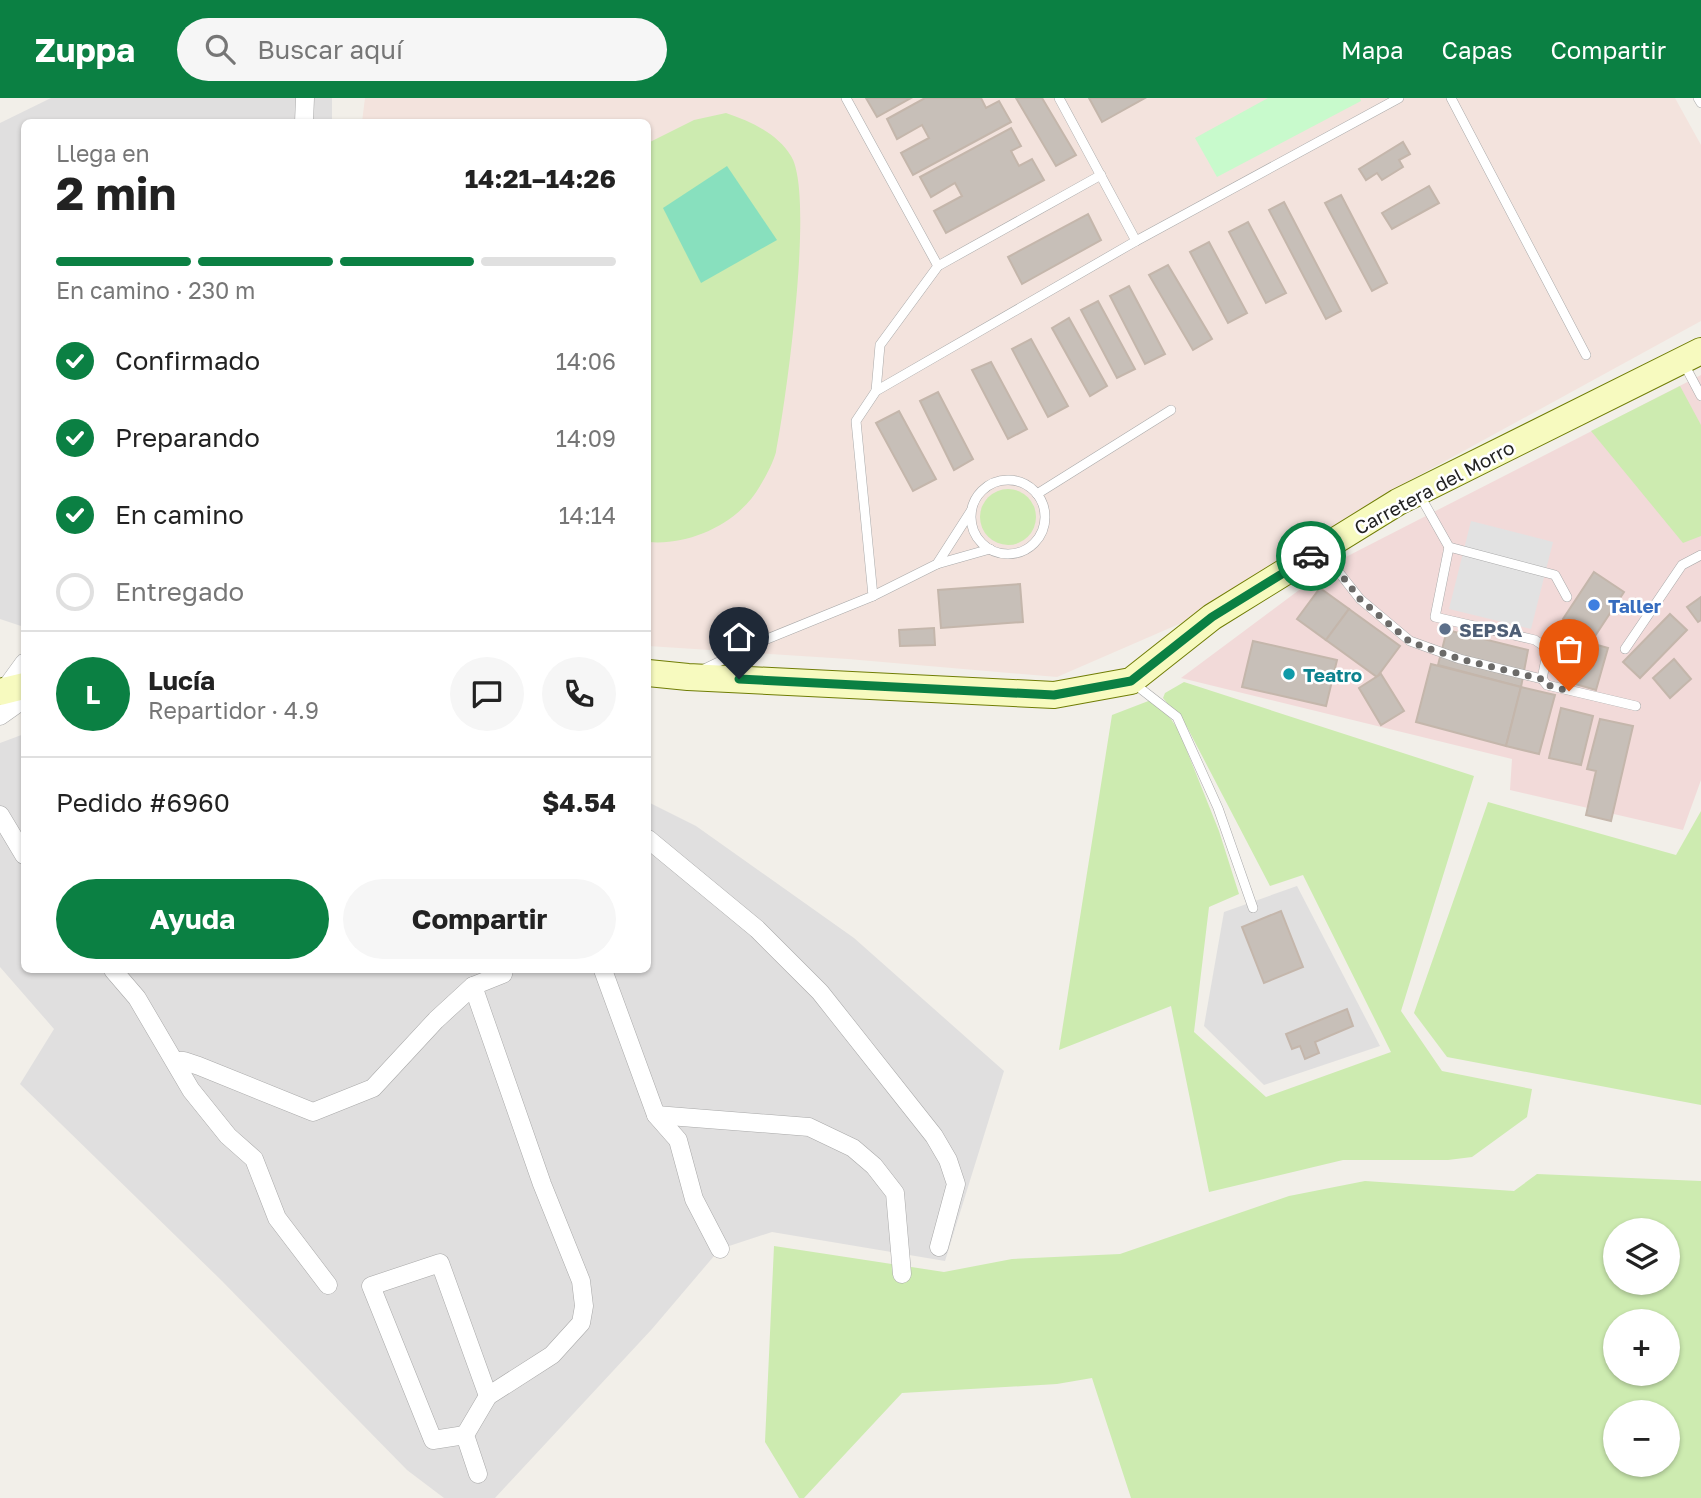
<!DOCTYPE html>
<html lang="es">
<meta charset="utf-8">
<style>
body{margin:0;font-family:"Golos Text",sans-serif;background:#f6f6f6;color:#222;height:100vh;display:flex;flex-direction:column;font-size:26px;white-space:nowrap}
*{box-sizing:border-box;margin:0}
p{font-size:23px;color:#767676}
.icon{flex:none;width:38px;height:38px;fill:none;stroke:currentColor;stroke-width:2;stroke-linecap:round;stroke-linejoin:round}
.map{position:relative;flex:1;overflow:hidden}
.details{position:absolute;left:21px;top:21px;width:630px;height:854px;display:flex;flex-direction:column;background:#fff;border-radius:10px;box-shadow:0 2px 5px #0004}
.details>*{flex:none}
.tools{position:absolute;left:1603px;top:1120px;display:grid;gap:14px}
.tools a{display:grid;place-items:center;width:77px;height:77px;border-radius:50%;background:#fff;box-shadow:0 2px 5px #0004;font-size:35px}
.pin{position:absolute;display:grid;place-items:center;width:60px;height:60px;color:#fff;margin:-72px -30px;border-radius:50% 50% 50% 0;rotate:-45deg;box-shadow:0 0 7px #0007}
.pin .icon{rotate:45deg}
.courier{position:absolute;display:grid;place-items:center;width:70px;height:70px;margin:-35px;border:5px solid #0b8043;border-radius:50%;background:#fff;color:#222;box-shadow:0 2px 9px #0007}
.head em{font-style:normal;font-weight:700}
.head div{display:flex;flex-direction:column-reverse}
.head{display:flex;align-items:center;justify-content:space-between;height:119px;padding:0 35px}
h1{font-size:46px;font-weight:700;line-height:52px}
.bar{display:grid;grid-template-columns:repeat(4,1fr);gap:10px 7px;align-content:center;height:84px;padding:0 35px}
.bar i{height:9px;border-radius:5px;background:#e0e0e0}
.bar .current{background:#0b8043}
.bar p{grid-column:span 4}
.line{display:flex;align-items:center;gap:18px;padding:0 35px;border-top:2px solid #e0e0e0}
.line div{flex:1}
.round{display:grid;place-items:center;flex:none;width:74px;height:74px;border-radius:37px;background:#f6f6f6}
ol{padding:0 35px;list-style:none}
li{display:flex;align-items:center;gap:21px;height:77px}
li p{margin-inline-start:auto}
li .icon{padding:7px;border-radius:50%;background:#0b8043;color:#fff;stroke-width:4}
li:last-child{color:#767676}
li i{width:38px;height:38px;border:4px solid #e0e0e0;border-radius:50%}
.primary-button{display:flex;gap:14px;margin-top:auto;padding:14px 35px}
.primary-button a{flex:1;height:80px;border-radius:42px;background:#0b8043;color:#fff;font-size:28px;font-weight:700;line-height:80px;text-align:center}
.primary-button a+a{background:#f6f6f6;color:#222}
header{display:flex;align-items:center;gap:42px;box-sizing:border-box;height:98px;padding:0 35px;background:#0b8043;color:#fff}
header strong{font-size:33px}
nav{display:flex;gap:38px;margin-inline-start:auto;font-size:24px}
.search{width:490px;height:63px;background:#f6f6f6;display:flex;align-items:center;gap:18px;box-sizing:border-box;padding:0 24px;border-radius:38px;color:#767676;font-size:26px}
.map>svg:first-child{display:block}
.residential{fill:#e0dfdf}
.commercial{fill:#f2dad9}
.military{fill:#f3e3dd}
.grass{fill:#cdebb0;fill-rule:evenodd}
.park{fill:#c8facc}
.pitch{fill:#88e0be}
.parking{fill:#e2e2e2}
.building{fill:#c7bfb8;stroke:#c4b6ab;stroke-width:2}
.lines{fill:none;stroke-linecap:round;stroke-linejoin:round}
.lane-casing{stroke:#a9a9a9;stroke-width:10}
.street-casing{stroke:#a9a9a9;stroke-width:19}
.secondary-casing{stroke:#707d05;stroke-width:28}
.lane{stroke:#fff;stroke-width:9}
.street{stroke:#fff;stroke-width:18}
.secondary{stroke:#f7fabf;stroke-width:26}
.done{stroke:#6b6a68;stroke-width:7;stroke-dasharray:0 12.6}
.route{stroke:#0b8043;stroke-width:9}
.shop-dot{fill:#3f7fe0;stroke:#fff;stroke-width:2.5}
.service-dot{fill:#5c6f8a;stroke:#fff;stroke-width:2.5}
.culture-dot{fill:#0f9aa8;stroke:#fff;stroke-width:2.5}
.labels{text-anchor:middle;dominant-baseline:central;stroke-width:5;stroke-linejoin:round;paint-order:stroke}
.street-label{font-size:19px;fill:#222;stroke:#fff}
.shop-label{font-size:19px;font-weight:bold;fill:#366cbe;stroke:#fff;text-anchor:start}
.service-label{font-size:19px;font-weight:bold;fill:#4e5e75;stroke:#fff;text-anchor:start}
.culture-label{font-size:19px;font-weight:bold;fill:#0d838f;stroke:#fff;text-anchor:start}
</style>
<header>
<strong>Zuppa</strong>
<div class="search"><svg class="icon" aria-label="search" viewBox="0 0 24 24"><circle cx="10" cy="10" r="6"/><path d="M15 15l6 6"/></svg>Buscar aquí</div>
<nav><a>Mapa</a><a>Capas</a><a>Compartir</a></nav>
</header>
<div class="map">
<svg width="1701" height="1400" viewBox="0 0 1701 1400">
<rect width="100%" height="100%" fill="#f2efe9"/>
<g class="residential">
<polygon points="51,0 332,0 332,24 24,24 24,529 0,521 0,25"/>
<polygon points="24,636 24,872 648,872 648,704 696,728 854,840 1004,973 945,1163 772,1134 720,1151 652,1231 495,1400 444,1400 407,1372 222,1183 20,986 54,931 0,869 0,645"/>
<polygon points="1297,788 1380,948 1264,987 1204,928 1224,814"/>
</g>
<polygon class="commercial" points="1701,277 1701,682 1683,732 1510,692 1512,661 1181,580 1338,463"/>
<polygon class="military" points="365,0 1675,0 1701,47 1701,223 1385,396 1186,523 1057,579 848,561 648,548 648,24 362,24"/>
<g class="grass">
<path d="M726,15C750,23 777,35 791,58C815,96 786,304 776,354C773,365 766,378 760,388C739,425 690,448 648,444V45L694,22Z"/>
<polygon points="1680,288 1701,327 1701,438 1683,445 1591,333"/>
<circle cx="1008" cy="419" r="28"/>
<polygon points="1184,584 1474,678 1401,913 1442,973 1532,991 1527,1019 1472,1059 1448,1062 1343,1062 1209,1094 1171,908 1059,952 1112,617 1151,602 1171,621 1179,633 1219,733 1239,796 1209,809 1194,934 1266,999 1391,954 1303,777 1270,788 1187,629 1163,600 1165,595"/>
<polygon points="1488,704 1676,757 1701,713 1701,1007 1447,959 1414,915"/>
<path d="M1537,1076L1701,1083V1400H1131L1092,1280L1057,1286L902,1295L804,1400H799L765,1344L774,1148L944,1174L1012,1161L1120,1156L1289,1098L1365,1083L1514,1093ZM1615,1132H1668V1185H1615ZM1615,1223H1668V1276H1615ZM1615,1314H1668V1367H1615Z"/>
</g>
<polygon class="park" points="1268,0 1360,0 1361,3 1217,79 1195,40"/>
<polygon class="pitch" points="727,68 777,142 701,185 663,110"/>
<polygon class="parking" points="1471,423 1553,444 1531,531 1449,511"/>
<g class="building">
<polygon points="866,0 911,0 877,19"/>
<polygon points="925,0 981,0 986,10 999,3 1011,24 913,77 901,55 929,40 922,27 897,41 887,21"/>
<polygon points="1016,0 1042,0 1076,57 1056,68"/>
<polygon points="1089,0 1145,0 1102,24"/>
<polygon points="1011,30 1021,48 1011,53 1019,68 1032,61 1044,82 946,135 934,113 962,98 955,85 931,99 920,79"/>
<polygon points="1403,44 1410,56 1399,62 1403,69 1382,82 1377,75 1366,82 1359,71"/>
<polygon points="1429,88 1439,105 1392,131 1382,115"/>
<polygon points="1341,97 1387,185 1372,193 1325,105"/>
<polygon points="1284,104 1341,213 1326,221 1269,112"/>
<polygon points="1088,116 1101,142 1022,186 1008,159"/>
<polygon points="1248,124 1286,195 1266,205 1229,134"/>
<polygon points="1209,144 1247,215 1228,225 1190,154"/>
<polygon points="1168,167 1212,241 1193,252 1149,177"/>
<polygon points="1129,188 1165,256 1145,266 1110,198"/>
<polygon points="1098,203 1135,271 1117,280 1081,212"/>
<polygon points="1069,220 1107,288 1090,298 1052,230"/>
<polygon points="1031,241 1068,308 1048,319 1012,251"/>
<polygon points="991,264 1027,331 1008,341 972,272"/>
<polygon points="938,294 973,361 954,372 920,303"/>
<polygon points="899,313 936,381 913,393 876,325"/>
<polygon points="1594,474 1624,494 1593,541 1563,521"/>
<polygon points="1020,486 1023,524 941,530 938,492"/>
<polygon points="1320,490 1349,511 1326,542 1297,521"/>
<polygon points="1701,499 1701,522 1698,524 1687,509"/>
<polygon points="1349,511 1400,548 1377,579 1326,542"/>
<polygon points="1670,516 1687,532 1640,580 1623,564"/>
<polygon points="934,530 935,547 900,548 899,532"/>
<polygon points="1447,532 1528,552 1521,589 1438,567"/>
<polygon points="1569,539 1608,550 1596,592 1558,581"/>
<polygon points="1253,543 1337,562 1326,608 1242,589"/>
<polygon points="1674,561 1691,581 1670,600 1653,580"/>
<polygon points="1431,566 1521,589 1506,648 1416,624"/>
<polygon points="1381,576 1404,613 1381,627 1359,590"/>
<polygon points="1521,589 1555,597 1539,656 1506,648"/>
<polygon points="1561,610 1593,618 1581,667 1549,660"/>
<polygon points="1600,621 1633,628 1611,723 1586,717 1596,673 1587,671"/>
<polygon points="1281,813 1303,869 1264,885 1242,829"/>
<polygon points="1347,911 1353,928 1315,944 1319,955 1305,961 1300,948 1292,951 1286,936"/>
</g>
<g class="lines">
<defs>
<g id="lane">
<polyline points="846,0 938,168"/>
<polyline points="1059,0 1136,143"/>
<polyline points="1451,0 1586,257"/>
<polyline points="1698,0 1701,5"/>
<polyline points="1683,264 1701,298"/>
<polyline points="876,293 880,247 938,168 1101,77"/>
<circle cx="1008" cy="419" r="37"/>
<polyline points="1037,396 1171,312"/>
<polyline points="1419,396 1449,449"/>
<polyline points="1322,453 1360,501 1410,543 1460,561 1542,581 1548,551 1535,542 1435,519 1449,449 1555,477 1567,499"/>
<polyline points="937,466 990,451"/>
<polyline points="873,498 937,466 971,413"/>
<polyline points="1625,551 1682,467 1701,457"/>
<polyline points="702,572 762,543 873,498 856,323 876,293 1136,143 1399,0"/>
<polyline points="1542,581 1547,587 1636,608"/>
<polyline points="1132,584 1177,619 1218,710 1253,810"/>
</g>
<g id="street">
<polyline points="304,24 305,0"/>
<polyline points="3,594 24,565"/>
<polyline points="0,618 24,601"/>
<polyline points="0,717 24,757"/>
<polyline points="648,741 757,831 820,894 934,1038 948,1062 956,1086 939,1149"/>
<polyline points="113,872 137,900 191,992 228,1038 254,1061 277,1120 328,1187"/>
<polyline points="603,872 656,1017 678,1042 694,1101 720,1151"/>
<polyline points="473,888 542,1086 581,1183 584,1208 581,1225 552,1257 488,1298 465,1337 478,1376"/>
<polyline points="175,963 184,963 199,968 313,1014 373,990 436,922 473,888 503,876 504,872"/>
<polyline points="656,1017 809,1029 853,1050 874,1068 895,1095 902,1176"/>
<polyline points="465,1337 433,1342 371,1188 440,1165 488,1298"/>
</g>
<g id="secondary">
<polyline points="648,575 688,579 1054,597 1131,583 1212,519 1398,404 1701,253"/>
<polyline points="0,594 24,588"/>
</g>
</defs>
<use href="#lane" class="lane-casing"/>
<use href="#street" class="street-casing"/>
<use href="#secondary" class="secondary-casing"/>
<use href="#lane" class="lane"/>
<use href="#street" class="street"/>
<use href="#secondary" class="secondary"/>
</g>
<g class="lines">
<polyline class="done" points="1311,458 1321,451 1360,501 1410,544 1460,561 1542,581 1547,587 1569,593"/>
<polyline class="route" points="739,581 1054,597 1131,583 1212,519 1311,458"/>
</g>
<circle class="shop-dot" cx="1594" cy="507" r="7"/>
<circle class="service-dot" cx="1445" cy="531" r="7"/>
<circle class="culture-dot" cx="1289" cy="576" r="7"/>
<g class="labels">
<g class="street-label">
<text transform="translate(1434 389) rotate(-28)">Carretera del Morro</text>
</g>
<g class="shop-label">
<text x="1608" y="507">Taller</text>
</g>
<g class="service-label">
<text x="1459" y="531">SEPSA</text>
</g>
<g class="culture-label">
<text x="1303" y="576">Teatro</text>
</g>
</g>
</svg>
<div class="tools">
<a><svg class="icon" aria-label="layers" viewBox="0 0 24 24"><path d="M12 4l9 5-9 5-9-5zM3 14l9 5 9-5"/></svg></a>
<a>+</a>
<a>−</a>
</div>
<div class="pin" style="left:1569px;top:593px;background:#ea580c"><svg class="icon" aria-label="bag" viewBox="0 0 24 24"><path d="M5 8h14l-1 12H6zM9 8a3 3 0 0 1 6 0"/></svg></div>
<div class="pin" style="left:739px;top:581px;background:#1f2937"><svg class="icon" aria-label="home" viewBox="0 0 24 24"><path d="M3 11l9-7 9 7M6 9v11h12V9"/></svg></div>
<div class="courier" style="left:1311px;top:458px"><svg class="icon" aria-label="car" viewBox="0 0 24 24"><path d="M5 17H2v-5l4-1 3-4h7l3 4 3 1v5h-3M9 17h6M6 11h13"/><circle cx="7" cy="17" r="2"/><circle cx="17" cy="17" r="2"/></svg></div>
<section class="details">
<div class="head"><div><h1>2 min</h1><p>Llega en</p></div><em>14:21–14:26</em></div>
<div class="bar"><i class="current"></i><i class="current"></i><i class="current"></i><i></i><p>En camino · 230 m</p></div>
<ol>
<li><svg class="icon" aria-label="check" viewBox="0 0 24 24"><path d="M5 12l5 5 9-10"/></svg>Confirmado<p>14:06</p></li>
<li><svg class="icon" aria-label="check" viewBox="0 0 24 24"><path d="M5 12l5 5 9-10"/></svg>Preparando<p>14:09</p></li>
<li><svg class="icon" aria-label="check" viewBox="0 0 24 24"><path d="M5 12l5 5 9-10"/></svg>En camino<p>14:14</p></li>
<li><i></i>Entregado</li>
</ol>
<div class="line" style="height:126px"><b class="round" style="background:#0b8043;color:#fff">L</b><div><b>Lucía</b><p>Repartidor · 4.9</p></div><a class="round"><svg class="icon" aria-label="chat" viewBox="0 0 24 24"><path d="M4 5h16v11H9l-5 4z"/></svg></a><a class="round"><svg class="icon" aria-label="phone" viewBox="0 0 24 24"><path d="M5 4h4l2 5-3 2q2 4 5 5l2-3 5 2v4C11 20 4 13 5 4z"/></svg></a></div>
<div class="line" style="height:91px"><div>Pedido #6960</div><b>$4.54</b></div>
<div class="primary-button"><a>Ayuda</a><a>Compartir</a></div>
</section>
</div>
